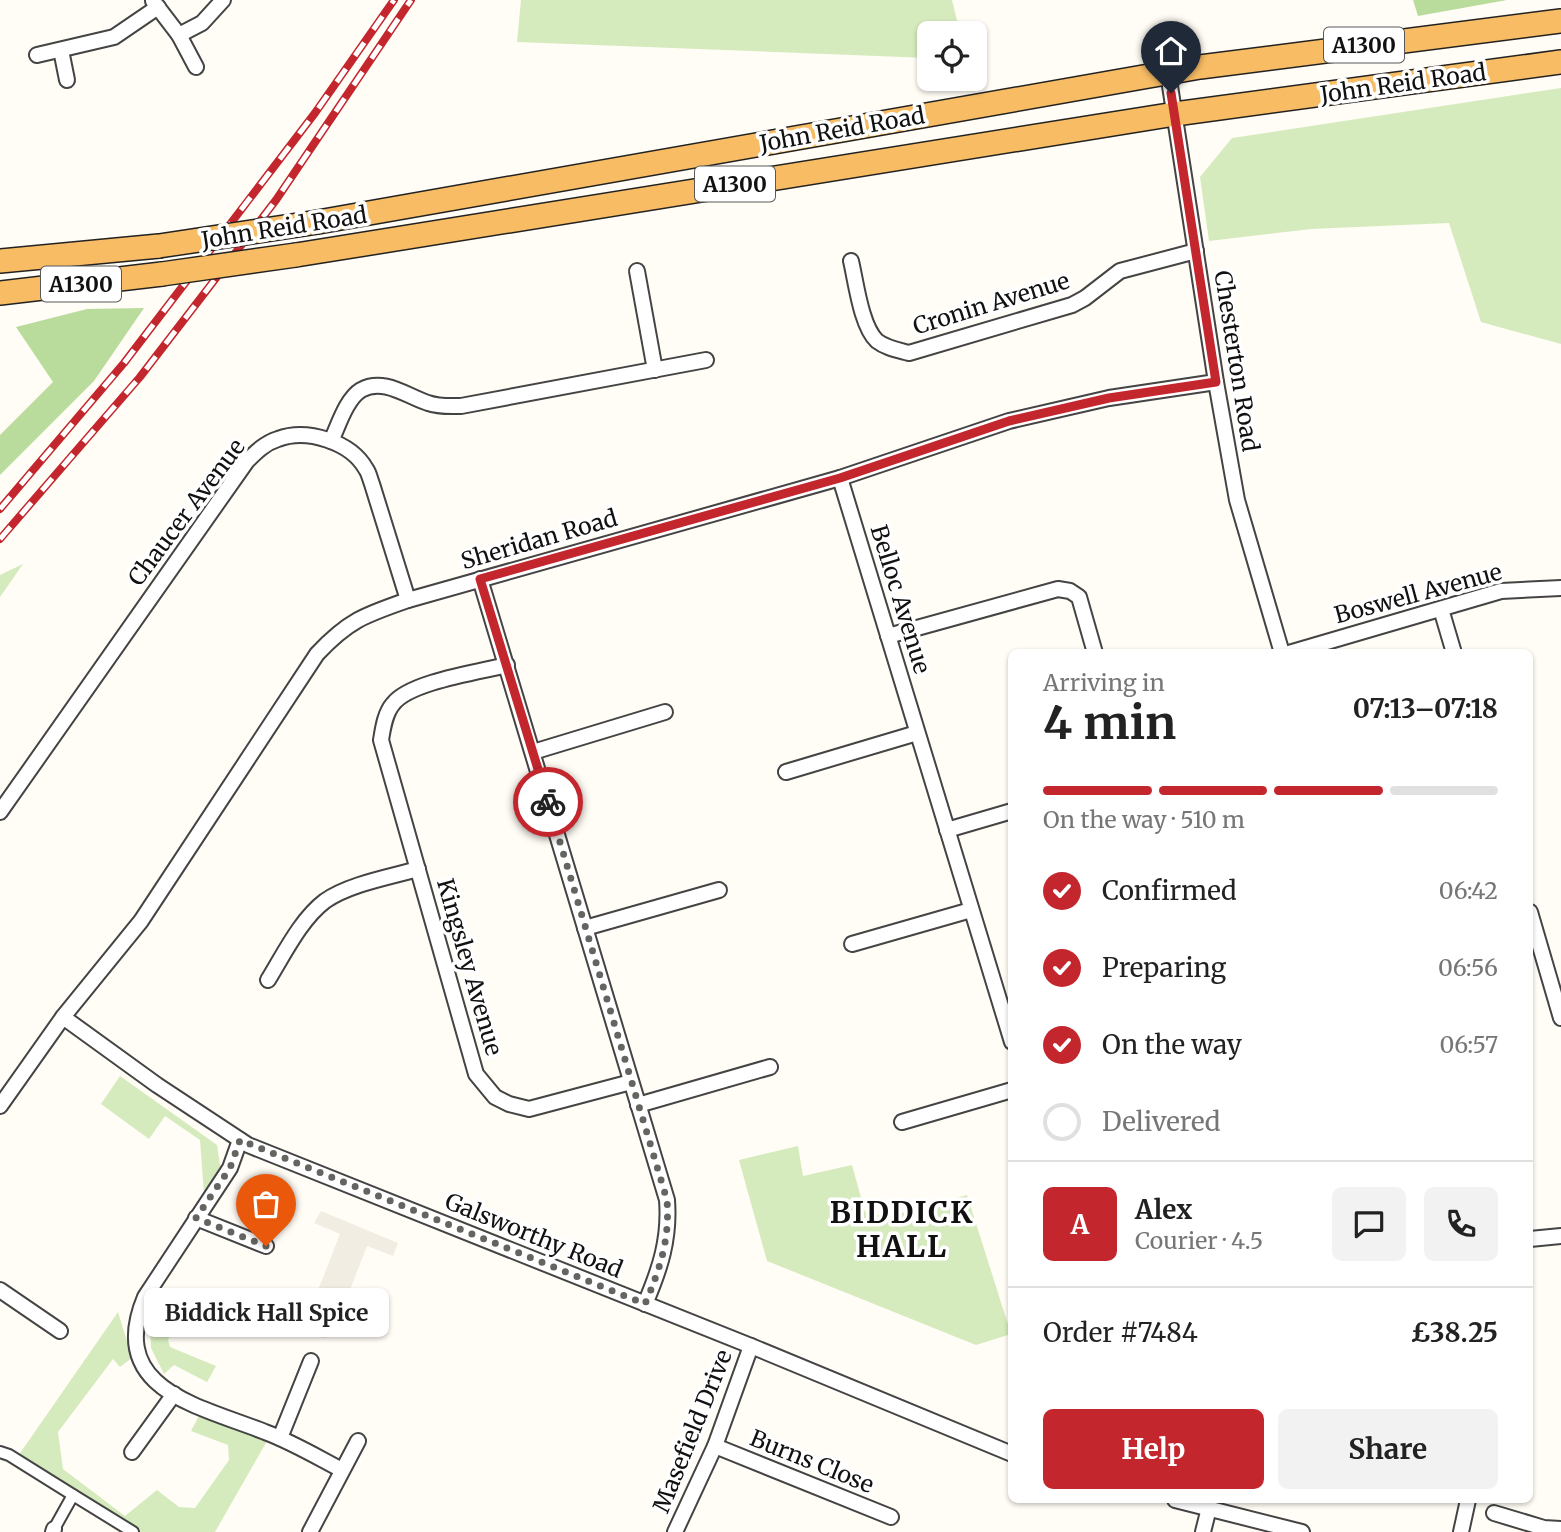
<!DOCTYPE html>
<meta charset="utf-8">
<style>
body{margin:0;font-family:Merriweather,serif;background:#f2f2f2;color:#222;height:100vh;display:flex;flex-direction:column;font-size:26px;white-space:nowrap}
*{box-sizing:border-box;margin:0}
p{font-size:23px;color:#767676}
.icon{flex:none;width:38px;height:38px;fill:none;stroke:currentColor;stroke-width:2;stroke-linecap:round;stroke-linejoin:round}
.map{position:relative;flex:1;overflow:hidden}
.sheet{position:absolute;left:1008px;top:649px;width:525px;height:854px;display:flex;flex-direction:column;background:#fff;border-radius:10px;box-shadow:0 2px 5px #0004}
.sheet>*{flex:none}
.tools{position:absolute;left:917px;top:21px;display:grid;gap:14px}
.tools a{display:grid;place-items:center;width:70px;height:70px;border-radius:10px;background:#fff;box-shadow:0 2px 5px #0004;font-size:35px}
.pin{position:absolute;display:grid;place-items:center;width:60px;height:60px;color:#fff;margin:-72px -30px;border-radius:50% 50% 50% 0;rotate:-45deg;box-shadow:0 0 7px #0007}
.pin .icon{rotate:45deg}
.courier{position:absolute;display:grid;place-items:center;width:70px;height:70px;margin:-35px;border:5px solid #c4262e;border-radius:50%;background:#fff;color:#222;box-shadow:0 2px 9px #0007}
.bubble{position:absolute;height:49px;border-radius:10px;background:#fff;box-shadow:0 2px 5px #0004;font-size:23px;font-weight:700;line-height:49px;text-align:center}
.headline em{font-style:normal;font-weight:700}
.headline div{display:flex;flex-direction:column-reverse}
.headline{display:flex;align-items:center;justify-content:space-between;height:119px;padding:0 35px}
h1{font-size:46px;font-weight:700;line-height:52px}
.bar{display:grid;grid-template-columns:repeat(4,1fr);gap:10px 7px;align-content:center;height:84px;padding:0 35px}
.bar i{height:9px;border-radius:5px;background:#e0e0e0}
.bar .on{background:#c4262e}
.bar p{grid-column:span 4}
.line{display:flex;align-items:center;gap:18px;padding:0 35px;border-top:2px solid #e0e0e0}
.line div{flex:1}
.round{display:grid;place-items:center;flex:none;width:74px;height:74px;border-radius:10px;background:#f2f2f2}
ol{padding:0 35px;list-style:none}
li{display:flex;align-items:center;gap:21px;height:77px}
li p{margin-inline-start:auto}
li .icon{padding:7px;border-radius:50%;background:#c4262e;color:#fff;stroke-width:4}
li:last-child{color:#767676}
li i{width:38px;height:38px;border:4px solid #e0e0e0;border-radius:50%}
.cta{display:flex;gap:14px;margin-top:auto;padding:14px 35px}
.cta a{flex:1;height:80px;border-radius:10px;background:#c4262e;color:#fff;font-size:28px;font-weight:700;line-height:80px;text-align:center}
.cta a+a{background:#f2f2f2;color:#222}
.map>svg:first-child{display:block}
.green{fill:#d5ebbd}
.forest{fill:#b9dc9c}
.plaza{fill:#f1ede2}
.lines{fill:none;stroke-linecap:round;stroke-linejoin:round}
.pedestrian-casing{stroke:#444;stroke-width:14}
.minor-casing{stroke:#444;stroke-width:18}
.trunk-casing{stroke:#222;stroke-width:26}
.pedestrian{stroke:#fff;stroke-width:10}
.minor{stroke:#fff;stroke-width:14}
.trunk{stroke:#f7bc64;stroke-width:23}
.rail-casing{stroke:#c4262e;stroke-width:8}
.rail{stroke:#fff;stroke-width:5;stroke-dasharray:16;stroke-linecap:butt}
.trunk-bridge-casing{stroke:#222;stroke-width:26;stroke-linecap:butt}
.trunk-bridge{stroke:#f7bc64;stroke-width:23}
.done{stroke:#646461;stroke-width:7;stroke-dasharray:0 12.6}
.route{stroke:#c4262e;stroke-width:9}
.labels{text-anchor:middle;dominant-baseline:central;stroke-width:7;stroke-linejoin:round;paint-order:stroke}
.shield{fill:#fff;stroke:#585858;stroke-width:2}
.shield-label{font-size:21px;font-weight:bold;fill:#111}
.street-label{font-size:23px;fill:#111;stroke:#fff}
.district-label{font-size:30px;font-weight:bold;letter-spacing:2px;fill:#111;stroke:#fff}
</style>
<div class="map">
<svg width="1561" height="1532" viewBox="0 0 1561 1532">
<rect width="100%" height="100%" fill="#fffdf5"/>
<g class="green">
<polygon points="521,0 952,0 960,33 929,33 929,58 517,42"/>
<polygon points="1561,88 1561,344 1481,322 1449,223 1311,229 1209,241 1200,177 1232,138"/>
<polygon points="23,564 0,597 0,575"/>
<polygon points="120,1076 217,1145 221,1171 204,1194 200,1140 165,1116 149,1139 101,1104"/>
<polygon points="798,1146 803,1176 852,1165 865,1212 887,1217 967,1195 1011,1334 976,1345 767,1261 739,1160"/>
<polygon points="118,1312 132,1358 120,1367 113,1359 58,1432 63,1469 125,1516 157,1490 179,1507 195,1508 229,1460 228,1445 191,1431 203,1408 271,1434 215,1532 134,1532 16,1459"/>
<polygon points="150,1324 172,1332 168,1340 170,1347 216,1366 207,1382 174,1365 164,1374 151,1348"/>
</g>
<g class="forest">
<polygon points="1413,0 1507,0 1418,16"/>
<polygon points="144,308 94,381 0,475 0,435 53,382 16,327 87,309"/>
</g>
<polygon class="plaza" points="321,1211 398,1243 393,1256 367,1246 333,1333 326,1338 316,1336 309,1331 306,1321 340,1234 314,1223"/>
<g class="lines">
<defs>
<g id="pedestrian">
<polyline points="0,1452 9,1455 73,1495"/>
<polyline points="54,1529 73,1495 133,1532"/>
</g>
<g id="minor">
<polyline points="153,1 179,35 196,67"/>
<polyline points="179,35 202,23 223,0"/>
<polyline points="61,50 67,80"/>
<polyline points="37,55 114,37 158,7"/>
<polyline points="1168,73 1216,382 1237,500 1282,653"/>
<path d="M851,261C856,282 861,326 877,341C886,348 898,350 909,353L1072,305L1085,298L1120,271L1196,251"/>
<polyline points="637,271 655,370"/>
<path d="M331,441C338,427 346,399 361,390C384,377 408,397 428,403C439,407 450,406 461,406L706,360"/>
<polyline points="840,478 1012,1042"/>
<path d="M480,579L667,1200C670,1239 660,1269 645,1304"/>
<polyline points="1441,609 1454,653"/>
<polyline points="888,636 1058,589 1070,591 1079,597 1095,653"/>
<polyline points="1289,653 1501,591 1561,588"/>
<path d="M507,665C479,672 409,682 393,704C385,713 383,728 381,740L476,1074L495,1097L509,1104L529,1109L631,1082"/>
<polyline points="533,752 665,712"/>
<polyline points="786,772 917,733"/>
<path d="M0,812L247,461C256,452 265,443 278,439C307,428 351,442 366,469C369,473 370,479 372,484L408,600"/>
<polyline points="947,830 1012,811"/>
<polyline points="1530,912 1561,1018"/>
<polyline points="585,928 719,890"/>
<polyline points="852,944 971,910"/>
<path d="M268,980C284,954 301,919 325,901C349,884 390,877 418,869"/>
<polyline points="63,1017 157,1085 248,1145 751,1346 1012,1454"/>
<polyline points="638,1105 770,1067"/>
<path d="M0,1106L63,1017L141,921L317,654C349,620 365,615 408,600L840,478L1009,421L1109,398L1216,382"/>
<polyline points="902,1122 1012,1090"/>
<path d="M240,1140L230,1168L145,1297C106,1390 200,1406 265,1432C292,1442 317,1457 342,1470"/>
<polyline points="196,1218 266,1246"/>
<polyline points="1530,1239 1561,1236"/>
<polyline points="0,1290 60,1331"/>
<polyline points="280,1438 311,1361"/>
<polyline points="715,1446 891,1517"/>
<polyline points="132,1452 174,1394"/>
<polyline points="1175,1500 1302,1532"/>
<polyline points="1494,1513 1544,1528 1561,1529"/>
<polyline points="53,1532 54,1529"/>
<polyline points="310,1532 358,1441"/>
<polyline points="675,1532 715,1446 751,1346"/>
<polyline points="1203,1532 1209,1508"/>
<polyline points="1461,1532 1468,1500"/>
</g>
<g id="trunk">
<polyline points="318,222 1200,67 1561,21"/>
<polyline points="296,255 1175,114 1561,62"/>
<polyline points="0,261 159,246"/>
<polyline points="0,293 162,274"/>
</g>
</defs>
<use href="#pedestrian" class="pedestrian-casing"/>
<use href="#minor" class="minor-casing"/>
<use href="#trunk" class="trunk-casing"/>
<use href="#pedestrian" class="pedestrian"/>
<use href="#minor" class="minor"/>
<use href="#trunk" class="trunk"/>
<defs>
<g id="rail">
<polyline points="0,509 124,363 315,113 394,0"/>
<polyline points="0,539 140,377 276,200 411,0"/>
</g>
</defs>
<use href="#rail" class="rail-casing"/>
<use href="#rail" class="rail"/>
<defs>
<g id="trunk-bridge">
<polyline points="159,246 318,222"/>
<polyline points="162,274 296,255"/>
</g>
</defs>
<use href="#trunk-bridge" class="trunk-bridge-casing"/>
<use href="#trunk-bridge" class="trunk-bridge"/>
</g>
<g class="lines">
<path class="done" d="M266,1246L196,1218L230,1168L240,1140L645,1304C660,1269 670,1239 667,1200L548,802"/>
<polyline class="route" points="548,802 480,579 840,478 1009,421 1109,398 1216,382 1171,93"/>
</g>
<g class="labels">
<g class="shield">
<rect x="1324" y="27.5" width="80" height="35" rx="5"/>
<rect x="695" y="166.5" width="80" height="35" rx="5"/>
<rect x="41" y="266.5" width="80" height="35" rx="5"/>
</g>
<g class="shield-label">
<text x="1364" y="45">A1300</text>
<text x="735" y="184">A1300</text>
<text x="81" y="284">A1300</text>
</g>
<g class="street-label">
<text transform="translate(1403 83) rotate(-8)">John Reid Road</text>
<text transform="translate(842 129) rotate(-10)">John Reid Road</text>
<text transform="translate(284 227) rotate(-9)">John Reid Road</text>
<text transform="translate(991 303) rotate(-17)">Cronin Avenue</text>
<text transform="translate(1237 361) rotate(81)">Chesterton Road</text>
<text transform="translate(186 512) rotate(-53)">Chaucer Avenue</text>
<text transform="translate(539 539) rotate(-16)">Sheridan Road</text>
<text transform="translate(1418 593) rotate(-15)">Boswell Avenue</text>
<text transform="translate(901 599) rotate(73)">Belloc Avenue</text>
<text transform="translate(470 967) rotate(74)">Kingsley Avenue</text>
<text transform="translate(534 1235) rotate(22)">Galsworthy Road</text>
<text transform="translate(692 1431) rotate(-68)">Masefield Drive</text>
<text transform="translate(812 1461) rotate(22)">Burns Close</text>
</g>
<g class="district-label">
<text x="902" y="1212">BIDDICK<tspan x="902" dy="34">HALL</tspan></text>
</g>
</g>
</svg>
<div class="tools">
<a><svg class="icon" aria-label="locate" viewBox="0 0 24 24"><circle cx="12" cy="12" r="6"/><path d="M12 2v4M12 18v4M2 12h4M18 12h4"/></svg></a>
</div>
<div class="pin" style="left:266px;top:1246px;background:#ea580c"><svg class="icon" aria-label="bag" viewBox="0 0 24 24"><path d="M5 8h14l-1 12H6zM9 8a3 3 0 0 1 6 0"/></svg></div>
<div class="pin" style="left:1171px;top:93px;background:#1f2937"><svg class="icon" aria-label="home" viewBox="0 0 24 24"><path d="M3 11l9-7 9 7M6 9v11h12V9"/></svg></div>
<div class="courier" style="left:548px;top:802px"><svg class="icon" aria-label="bike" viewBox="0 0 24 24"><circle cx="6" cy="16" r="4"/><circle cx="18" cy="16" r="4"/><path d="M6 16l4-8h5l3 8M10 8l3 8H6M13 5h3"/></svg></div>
<div class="bubble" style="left:144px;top:1288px;width:245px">Biddick Hall Spice</div>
<section class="sheet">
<div class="headline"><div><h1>4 min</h1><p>Arriving in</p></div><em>07:13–07:18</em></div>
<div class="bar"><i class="on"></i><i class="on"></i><i class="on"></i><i></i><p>On the way · 510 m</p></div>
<ol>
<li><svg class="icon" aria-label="check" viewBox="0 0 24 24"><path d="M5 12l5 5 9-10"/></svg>Confirmed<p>06:42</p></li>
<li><svg class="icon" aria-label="check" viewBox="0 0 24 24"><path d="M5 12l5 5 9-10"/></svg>Preparing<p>06:56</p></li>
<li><svg class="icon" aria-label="check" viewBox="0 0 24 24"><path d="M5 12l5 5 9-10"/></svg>On the way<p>06:57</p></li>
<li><i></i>Delivered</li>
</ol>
<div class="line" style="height:126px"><b class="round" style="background:#c4262e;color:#fff">A</b><div><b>Alex</b><p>Courier · 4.5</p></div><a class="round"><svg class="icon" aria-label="chat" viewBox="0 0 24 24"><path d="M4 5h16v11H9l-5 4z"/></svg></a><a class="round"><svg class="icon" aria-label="phone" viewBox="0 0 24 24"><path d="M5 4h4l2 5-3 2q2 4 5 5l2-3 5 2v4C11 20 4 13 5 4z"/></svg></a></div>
<div class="line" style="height:91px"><div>Order #7484</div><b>£38.25</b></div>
<div class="cta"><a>Help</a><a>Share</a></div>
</section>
</div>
